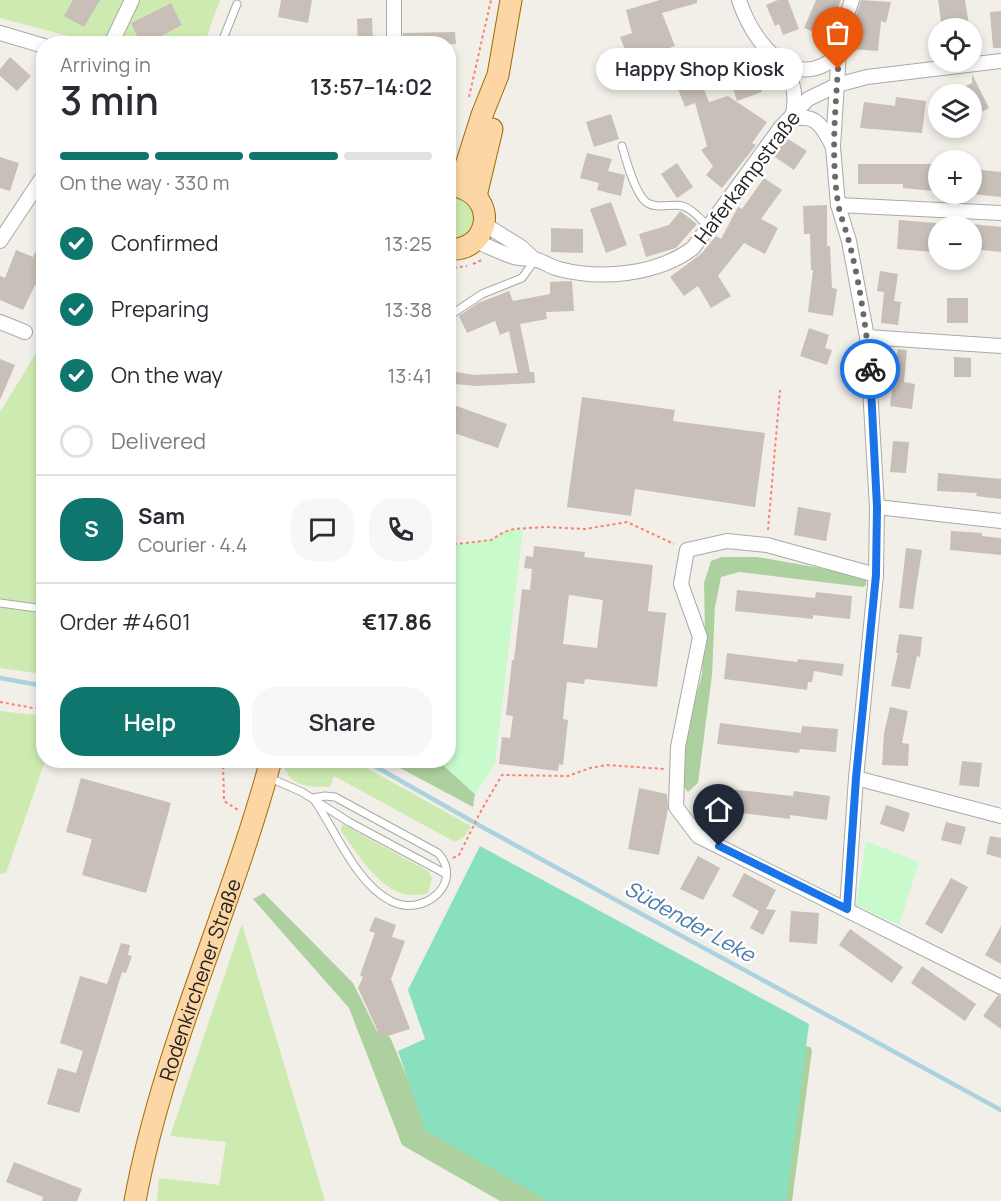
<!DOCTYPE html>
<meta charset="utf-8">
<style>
body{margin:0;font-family:Manrope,sans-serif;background:#f7f7f7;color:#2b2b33;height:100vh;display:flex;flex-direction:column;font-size:22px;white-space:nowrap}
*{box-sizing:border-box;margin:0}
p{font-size:20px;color:#7c7c81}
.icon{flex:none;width:33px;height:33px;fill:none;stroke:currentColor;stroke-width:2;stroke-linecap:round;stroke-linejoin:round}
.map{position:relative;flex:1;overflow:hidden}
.drawer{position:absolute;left:36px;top:36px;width:420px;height:732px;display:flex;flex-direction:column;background:#fff;border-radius:24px;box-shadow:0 3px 9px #0003}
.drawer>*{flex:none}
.tools{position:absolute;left:928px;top:18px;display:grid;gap:12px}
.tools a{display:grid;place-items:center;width:54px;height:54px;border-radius:50%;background:#fff;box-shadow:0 3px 9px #0003;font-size:30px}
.pin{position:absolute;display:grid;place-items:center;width:51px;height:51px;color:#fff;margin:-62px -26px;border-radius:50% 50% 50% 0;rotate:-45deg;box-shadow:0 0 6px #0007}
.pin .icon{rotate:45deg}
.courier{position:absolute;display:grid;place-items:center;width:60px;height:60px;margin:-30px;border:4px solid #1a73e8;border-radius:50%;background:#fff;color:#222;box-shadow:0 2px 8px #0007}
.bubble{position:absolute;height:42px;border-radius:21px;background:#fff;box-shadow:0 3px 9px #0003;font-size:20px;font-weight:600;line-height:42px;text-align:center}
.overview em{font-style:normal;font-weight:600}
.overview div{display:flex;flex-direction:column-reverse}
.overview{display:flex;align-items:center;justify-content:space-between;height:102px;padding:0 24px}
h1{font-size:39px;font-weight:600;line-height:45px}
.bar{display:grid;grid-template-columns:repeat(4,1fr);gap:9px 6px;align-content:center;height:72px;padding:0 24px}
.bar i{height:8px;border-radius:4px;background:#e1e1e2}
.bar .active{background:#0f766e}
.bar p{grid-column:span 4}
.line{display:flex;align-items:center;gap:15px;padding:0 24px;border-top:2px solid #e1e1e2}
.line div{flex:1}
.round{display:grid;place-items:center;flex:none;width:63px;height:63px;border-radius:24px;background:#f7f7f7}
ol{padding:0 24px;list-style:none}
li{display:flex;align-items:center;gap:18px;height:66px}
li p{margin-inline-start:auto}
li .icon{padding:6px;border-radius:50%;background:#0f766e;color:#fff;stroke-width:4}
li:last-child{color:#7c7c81}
li i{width:33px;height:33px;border:3px solid #e1e1e2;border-radius:50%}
.action{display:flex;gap:12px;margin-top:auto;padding:12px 24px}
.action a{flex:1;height:69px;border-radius:24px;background:#0f766e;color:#fff;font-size:24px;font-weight:600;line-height:69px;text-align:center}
.action a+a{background:#f7f7f7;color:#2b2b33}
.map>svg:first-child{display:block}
.grass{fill:#cdebb0}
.forest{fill:#add19e}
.park{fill:#c8facc}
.pitch{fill:#88e0be}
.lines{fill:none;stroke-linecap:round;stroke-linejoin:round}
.stream{stroke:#aad3df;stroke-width:4.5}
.building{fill:#c7bfb8;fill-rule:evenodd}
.lane-casing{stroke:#a9a9a9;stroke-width:9}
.street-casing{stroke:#a9a9a9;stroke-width:16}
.primary-casing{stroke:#a06b00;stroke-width:23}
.path{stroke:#fa8072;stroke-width:2;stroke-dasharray:3 3;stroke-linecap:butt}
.lane{stroke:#fff;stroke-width:7}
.street{stroke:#fff;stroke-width:14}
.primary{stroke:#fcd6a4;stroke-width:21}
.done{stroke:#6b6a68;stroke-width:6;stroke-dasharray:0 10.8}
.route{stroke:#1a73e8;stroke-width:8}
.labels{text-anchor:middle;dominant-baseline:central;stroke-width:5;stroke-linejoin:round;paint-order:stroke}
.street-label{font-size:20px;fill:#222;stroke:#fff}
.water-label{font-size:21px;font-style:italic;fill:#4a7aab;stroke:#fff}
</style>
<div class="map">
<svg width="1001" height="1201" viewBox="0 0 1001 1201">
<rect width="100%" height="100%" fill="#f2efe9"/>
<g class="grass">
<polygon points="0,0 220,0 204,44 146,43 182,25 171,3 131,23 141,43 99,44 0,18"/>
<path d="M453,196C471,198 475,210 474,226C465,235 461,239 449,239L448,197Z"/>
<polygon points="43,342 43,674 0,668 0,412"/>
<polygon points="0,711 43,716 45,761 6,873 0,874"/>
<path d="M283,761H354L471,826L466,835L455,842L334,776L330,787C308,787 287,787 283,761Z"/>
<path d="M342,824L428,871L432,878L428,893C387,906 362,859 341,831Z"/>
<polygon points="242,924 325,1201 157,1201 159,1178 219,1185 226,1142 170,1136"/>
</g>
<g class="forest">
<polygon points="722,557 757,557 860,575 866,580 866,585 863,587 739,572 721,577 715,607 712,675 698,783 688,792 681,783 682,748 702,674 705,630 704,583 711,561"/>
<polygon points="387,761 441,761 442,764 475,794 473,807"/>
<polygon points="264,893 353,983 377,1031 390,1037 428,1127 555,1201 500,1201 402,1145 349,1008 253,899"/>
<polygon points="802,1046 810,1047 812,1050 792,1201 780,1201"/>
</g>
<g class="park">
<polygon points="514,529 523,529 495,764 475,794 442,764 441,761 448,760 449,545 491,540 504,532"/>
<polygon points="866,841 919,862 899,925 856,905"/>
</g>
<polygon class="pitch" points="480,846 809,1024 786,1201 548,1201 425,1130 398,1051 425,1039 408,990"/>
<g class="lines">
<g class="stream">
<polyline points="0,678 44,686"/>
<polyline points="364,760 484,828 1001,1110"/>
</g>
</g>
<g class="building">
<polygon points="73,0 100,0 84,27 64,16"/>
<polygon points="281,0 312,0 308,23 278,17"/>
<polygon points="660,0 697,0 697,3 662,13 675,46 630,62 620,37 632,33 626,10"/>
<polygon points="778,0 788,0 799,29 783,35 779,24 775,26 766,5"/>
<polygon points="816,0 841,0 826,37 804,28"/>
<polygon points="861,0 891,2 886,23 881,21 878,51 852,49 855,19"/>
<polygon points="938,0 965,0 969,25 942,28"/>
<polygon points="171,3 182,25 146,44 141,44 131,23"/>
<polygon points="1001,11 1001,48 993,48 990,12"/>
<polygon points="372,18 373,44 358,44 357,19"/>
<polygon points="455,32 456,44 403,44 403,33"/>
<polygon points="749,51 762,92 737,101 724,59"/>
<polygon points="10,57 31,76 17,91 0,76 0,69"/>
<polygon points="697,72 709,102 728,96 767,122 752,143 756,145 722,188 706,175 713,166 701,150 707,146 695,103 685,107 675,81"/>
<polygon points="972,74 989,108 972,117 972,94 949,94 972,83"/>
<polygon points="896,97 926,101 922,133 860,128 864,102 895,106"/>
<polygon points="611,114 619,139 594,147 586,122"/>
<polygon points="785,137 807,151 794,170 772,155"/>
<polygon points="587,153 612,159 608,171 625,175 621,196 597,190 599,183 580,178"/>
<polygon points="0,157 19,163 10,191 0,188"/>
<polygon points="677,163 693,187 677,198 661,174"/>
<polygon points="858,164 932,164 932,191 903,188 903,184 858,184"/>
<polygon points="972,169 1001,172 1001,197 972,194"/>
<polygon points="764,178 782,190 761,219 778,228 765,254 744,243 718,276 731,296 711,308 698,286 684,296 670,277 701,254 716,236 721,239 738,207 742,209"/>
<polygon points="611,202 627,245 606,253 590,209"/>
<polygon points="827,205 827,246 830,246 832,288 837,289 833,316 808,312 813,270 811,270 810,234 804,234 803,206"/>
<polygon points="680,211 697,224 676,248 646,257 639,234 669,225"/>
<polygon points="899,220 936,223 933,252 897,249"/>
<polygon points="972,224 1001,227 1001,252 972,249"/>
<polygon points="551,228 583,229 583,253 551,252"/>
<polygon points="44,234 44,279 40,287 35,285 23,310 0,300 0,276 5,278 16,250 33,257"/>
<polygon points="880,271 898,274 894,301 901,302 898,325 881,323 884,292 877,291"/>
<polygon points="572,281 574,311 546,312 547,319 520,324 530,372 534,372 535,383 476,386 455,384 456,372 475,375 518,373 509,331 500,335 495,321 467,333 459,316 478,303 509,291 513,301 550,294 550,282"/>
<rect x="947" y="298" width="21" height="25"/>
<polygon points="809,328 829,335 825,348 832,350 827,365 800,356"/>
<polygon points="898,349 907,350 904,382 915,384 912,409 890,406 894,375 889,375 891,353 897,354"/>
<polygon points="954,357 971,358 971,377 954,377"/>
<polygon points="0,359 15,365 0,400"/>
<polygon points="582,397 675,410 673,421 765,433 755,507 635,489 631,516 567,507"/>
<polygon points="448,403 507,424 498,448 448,431"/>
<polygon points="893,441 909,442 906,473 890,472"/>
<polygon points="938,473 1001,479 1001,499 976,496 977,493 937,491"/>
<polygon points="798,507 831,513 826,541 794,535"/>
<polygon points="951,531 982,533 982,536 1001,538 1001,555 950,550"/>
<path d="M534,546L585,552L584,557L653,565L648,611L666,613L657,687L585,679L584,684L567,682L563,719L568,720L563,765L559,764L558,771L499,764L502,737L510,738L513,716L506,715L512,660H514L522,589L530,590L532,569L524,568L526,556L533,557ZM569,595L603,600L597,648L563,644Z"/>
<polygon points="906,548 922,550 913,609 899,608"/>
<polygon points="737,590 815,598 816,592 852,596 850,619 813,615 813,619 735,611"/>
<polygon points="899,634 922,637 920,657 917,656 910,689 891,686 898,653 896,653"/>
<polygon points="727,653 797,662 798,659 844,664 842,676 814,671 812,682 808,682 807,690 724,679"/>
<polygon points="890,707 908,711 902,743 909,744 908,766 882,765 884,733"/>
<polygon points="720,723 801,733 802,726 838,729 836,752 800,749 799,753 717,744"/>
<polygon points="962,761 982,763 979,787 959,785"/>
<polygon points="81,778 171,803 146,893 82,875 92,839 66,832"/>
<polygon points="710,787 793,796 794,791 830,796 827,820 790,815 790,819 708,809"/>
<polygon points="639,788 667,794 668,809 659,855 628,849"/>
<polygon points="886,805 910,813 904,832 880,824"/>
<polygon points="946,822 966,827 961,845 941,840"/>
<polygon points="990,836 1001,838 1001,858 986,854"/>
<polygon points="698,856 720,868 703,900 680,889"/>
<polygon points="744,873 776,890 766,909 776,910 763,935 750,928 759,911 732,896"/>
<polygon points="951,878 968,887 942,934 925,924"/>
<polygon points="791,911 819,913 817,944 789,942"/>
<polygon points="375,917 396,925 392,937 405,941 391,979 410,1029 381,1038 358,988 363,977 360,975 375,933 369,931"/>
<polygon points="1001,926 1001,964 985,955"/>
<polygon points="850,929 903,967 892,983 839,945"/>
<polygon points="121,943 130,945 128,955 132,956 126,973 122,972 79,1113 47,1104 58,1068 76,1073 83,1051 60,1043 80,976 107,984"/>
<polygon points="922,966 976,1004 965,1021 911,983"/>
<polygon points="998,995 1001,996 1001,1029 983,1016"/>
<polygon points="14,1162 82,1189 77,1201 42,1201 43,1197 6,1182"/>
</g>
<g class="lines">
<defs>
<g id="lane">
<polyline points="221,44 237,4"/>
<path d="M622,146C626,160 635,193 646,202C657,210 672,203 683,206C693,209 701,220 709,227"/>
<polyline points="455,312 482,294 522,278 535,260"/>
<polyline points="0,603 44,609"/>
<polyline points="270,778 302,792 349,822 446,874"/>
<path d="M325,796L335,797L438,853C465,883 423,918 391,901C356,884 335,829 313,798Z"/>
</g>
<g id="street">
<polyline points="394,0 394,44"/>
<path d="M739,0C752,41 794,97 839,54"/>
<polyline points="0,33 44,46"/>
<polyline points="111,44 132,0"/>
<path d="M782,63C793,81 797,93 793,114"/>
<path d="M786,122C814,110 822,125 833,147"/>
<polyline points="838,205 1001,213"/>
<polyline points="484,224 521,247 535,260"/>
<polyline points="0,241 42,178"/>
<path d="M475,241C488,246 501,253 514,257C521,259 530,258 537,260C544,262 551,267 559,269C601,280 657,275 693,248L781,127L808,99L837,85L867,77L1001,61"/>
<polyline points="0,322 25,332"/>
<polyline points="867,337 1001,346"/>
<polyline points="877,507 1001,521"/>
<polyline points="876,575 767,545 727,541 687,550 681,584 700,637 678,747 676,807 698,836 1001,987"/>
<polyline points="856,778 1001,816"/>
<polyline points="847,909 856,778 876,575 877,507 867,337 849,241 838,205 833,147 839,50 844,23 852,0"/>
</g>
<g id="primary">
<polyline points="459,187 482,115 498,75 511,0"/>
<polyline points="476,196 492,129"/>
<path d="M448,249C486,253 499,204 464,189"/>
<path id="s1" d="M135,1201C163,1049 231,909 271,760"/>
</g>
</defs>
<use href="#lane" class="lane-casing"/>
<use href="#street" class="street-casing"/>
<use href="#primary" class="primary-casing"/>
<g class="path">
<polyline points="469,97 491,0"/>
<polyline points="473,264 484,259"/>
<polyline points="448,269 467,266"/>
<polyline points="768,530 780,390"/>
<polyline points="448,545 491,540 504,532 514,529 545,527 585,529 627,522 674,544"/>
<polyline points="0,702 44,710"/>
<polyline points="223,760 224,801 238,810"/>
<polyline points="453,858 459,855 482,809 502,775 568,776 590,768 607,765 664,769"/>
</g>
<use href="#lane" class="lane"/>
<use href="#street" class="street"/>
<use href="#primary" class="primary"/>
</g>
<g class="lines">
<path class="done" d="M838,69C835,114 831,158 838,203C840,216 846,229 849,242C860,284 866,327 870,369"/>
<polyline class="route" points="719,846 847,909 856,778 876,575 877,507 870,369"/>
</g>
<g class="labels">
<g class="street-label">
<text transform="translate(747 177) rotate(-53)">Haferkampstraße</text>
<text stroke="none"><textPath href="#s1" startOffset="231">Rodenkirchener Straße</textPath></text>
</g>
<g class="water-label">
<text transform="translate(690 921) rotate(29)">Südender Leke</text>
</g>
</g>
</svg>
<div class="tools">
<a><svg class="icon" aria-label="locate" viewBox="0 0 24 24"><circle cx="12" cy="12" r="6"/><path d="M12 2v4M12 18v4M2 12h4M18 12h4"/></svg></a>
<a><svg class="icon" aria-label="layers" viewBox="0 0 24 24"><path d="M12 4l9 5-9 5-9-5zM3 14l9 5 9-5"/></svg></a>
<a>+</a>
<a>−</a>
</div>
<div class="pin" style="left:838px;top:69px;background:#ea580c"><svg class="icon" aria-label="bag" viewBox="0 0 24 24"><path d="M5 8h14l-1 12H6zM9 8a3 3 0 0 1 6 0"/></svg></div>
<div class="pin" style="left:719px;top:846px;background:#1f2937"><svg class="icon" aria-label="home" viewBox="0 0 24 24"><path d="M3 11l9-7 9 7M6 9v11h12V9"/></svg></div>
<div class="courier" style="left:870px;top:369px"><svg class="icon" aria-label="bike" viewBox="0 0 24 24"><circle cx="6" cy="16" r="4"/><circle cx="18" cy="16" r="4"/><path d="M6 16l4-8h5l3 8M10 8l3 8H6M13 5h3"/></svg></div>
<div class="bubble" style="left:596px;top:48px;width:207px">Happy Shop Kiosk</div>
<section class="drawer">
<div class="overview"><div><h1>3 min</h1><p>Arriving in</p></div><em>13:57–14:02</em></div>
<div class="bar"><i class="active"></i><i class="active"></i><i class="active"></i><i></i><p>On the way · 330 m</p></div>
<ol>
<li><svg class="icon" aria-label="check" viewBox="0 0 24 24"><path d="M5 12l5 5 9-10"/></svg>Confirmed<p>13:25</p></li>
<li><svg class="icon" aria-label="check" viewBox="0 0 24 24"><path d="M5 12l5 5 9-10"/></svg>Preparing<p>13:38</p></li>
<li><svg class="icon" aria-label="check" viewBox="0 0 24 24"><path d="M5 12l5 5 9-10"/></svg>On the way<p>13:41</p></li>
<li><i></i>Delivered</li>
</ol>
<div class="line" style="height:108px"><b class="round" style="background:#0f766e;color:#fff">S</b><div><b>Sam</b><p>Courier · 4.4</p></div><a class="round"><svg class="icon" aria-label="chat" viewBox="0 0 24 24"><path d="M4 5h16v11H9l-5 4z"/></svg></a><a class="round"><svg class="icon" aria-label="phone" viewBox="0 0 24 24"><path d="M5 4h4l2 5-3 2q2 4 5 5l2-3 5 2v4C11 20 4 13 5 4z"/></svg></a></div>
<div class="line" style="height:78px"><div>Order #4601</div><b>€17.86</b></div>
<div class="action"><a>Help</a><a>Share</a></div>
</section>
</div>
